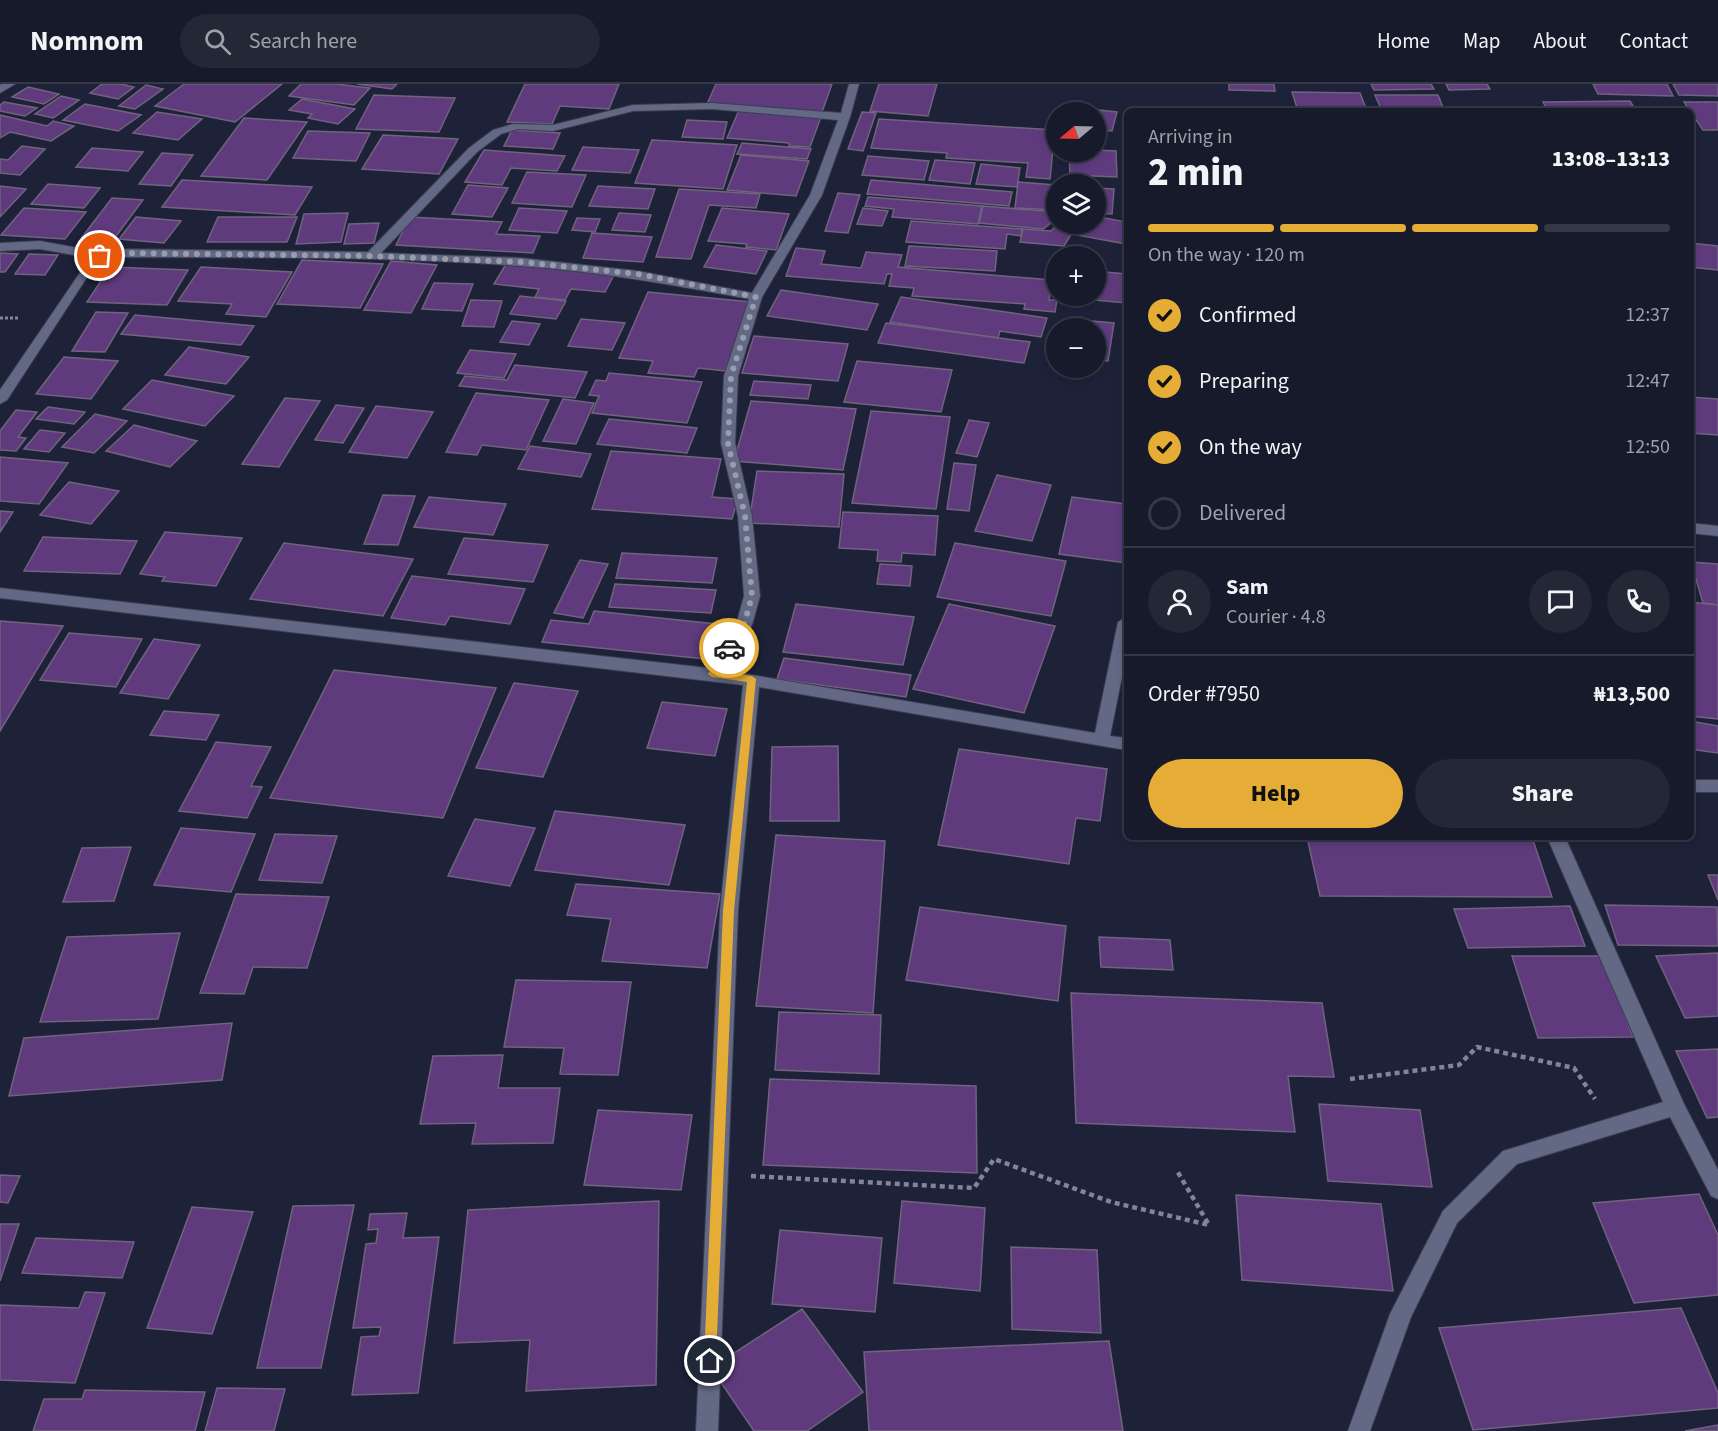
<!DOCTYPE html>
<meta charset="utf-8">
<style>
body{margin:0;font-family:"Source Sans 3",sans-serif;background:#232736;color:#f1f3f6;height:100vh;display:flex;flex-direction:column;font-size:22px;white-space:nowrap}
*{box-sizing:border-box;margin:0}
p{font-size:20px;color:#9ea1a8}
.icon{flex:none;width:33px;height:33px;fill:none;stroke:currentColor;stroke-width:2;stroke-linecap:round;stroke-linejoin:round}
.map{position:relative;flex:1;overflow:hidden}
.details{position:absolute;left:1124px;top:24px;width:570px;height:732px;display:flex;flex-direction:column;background:#161a2a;border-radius:9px;box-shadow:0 3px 9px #0003,0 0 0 2px #353847}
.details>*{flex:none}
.needle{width:39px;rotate:251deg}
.buttons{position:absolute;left:1046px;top:18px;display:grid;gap:12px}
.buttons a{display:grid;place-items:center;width:60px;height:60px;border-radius:50%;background:#161a2a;box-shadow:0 3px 9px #0003,0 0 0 2px #353847;font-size:30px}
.pin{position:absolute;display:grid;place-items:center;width:51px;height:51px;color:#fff;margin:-26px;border:3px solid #fff;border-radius:50%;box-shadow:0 2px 6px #0007}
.courier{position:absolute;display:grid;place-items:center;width:60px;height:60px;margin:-30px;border:4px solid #e5ad35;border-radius:50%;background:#fff;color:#222;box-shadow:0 2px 8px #0007}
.summary em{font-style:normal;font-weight:800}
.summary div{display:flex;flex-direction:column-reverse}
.summary{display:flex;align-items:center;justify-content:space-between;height:102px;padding:0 24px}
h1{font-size:39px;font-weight:800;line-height:45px}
.bar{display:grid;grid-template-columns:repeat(4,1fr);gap:9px 6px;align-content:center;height:72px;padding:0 24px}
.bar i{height:8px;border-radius:4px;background:#353847}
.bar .current{background:#e5ad35}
.bar p{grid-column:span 4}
.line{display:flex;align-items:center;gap:15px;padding:0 24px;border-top:2px solid #353847}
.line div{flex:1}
.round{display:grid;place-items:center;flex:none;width:63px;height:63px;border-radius:32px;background:#232736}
ol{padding:0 24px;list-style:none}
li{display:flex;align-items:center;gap:18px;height:66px}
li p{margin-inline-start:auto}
li .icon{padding:6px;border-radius:50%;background:#e5ad35;color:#111;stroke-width:4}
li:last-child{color:#9ea1a8}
li i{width:33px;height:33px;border:3px solid #353847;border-radius:50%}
.action{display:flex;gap:12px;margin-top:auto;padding:12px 24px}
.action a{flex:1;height:69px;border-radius:36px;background:#e5ad35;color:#111;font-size:24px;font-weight:800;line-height:69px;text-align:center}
.action a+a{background:#232736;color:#f1f3f6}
header{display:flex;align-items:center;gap:36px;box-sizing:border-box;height:84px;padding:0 30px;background:#161a2a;border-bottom:2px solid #353847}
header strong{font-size:28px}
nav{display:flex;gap:33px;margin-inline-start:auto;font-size:21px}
.search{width:420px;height:54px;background:#232736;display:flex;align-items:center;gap:15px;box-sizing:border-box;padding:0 21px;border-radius:33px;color:#9ea1a8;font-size:22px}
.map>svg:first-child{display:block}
.building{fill:#5f3b7d;stroke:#70637d;stroke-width:1.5}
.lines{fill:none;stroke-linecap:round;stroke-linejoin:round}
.minor-casing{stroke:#3b3d51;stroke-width:2}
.path-far1{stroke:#808597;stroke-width:3;stroke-dasharray:3 2;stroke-linecap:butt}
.path{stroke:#808597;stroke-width:4.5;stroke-dasharray:5 4;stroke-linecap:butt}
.minor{fill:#636984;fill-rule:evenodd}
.route{fill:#e5ad35}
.done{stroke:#989dae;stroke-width:6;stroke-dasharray:0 10.8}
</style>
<header>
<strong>Nomnom</strong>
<div class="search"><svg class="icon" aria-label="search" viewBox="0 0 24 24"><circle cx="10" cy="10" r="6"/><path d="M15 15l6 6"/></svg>Search here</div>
<nav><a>Home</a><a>Map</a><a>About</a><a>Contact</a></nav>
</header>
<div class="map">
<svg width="1718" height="1347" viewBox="0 0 1718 1347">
<rect width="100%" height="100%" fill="#1d2238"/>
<g class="building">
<polygon points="102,0 121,0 134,3 118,15 90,9"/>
<polygon points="184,0 282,0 235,38 155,22"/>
<polygon points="301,0 336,0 370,4 354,21 289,12"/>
<polygon points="357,0 397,0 392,5"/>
<polygon points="525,0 619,0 609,25 560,22 552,40 507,38"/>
<polygon points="716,0 832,0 822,28 707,20"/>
<polygon points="879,0 937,0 928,32 870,27"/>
<polygon points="1229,0 1274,0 1275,7 1229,6"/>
<polygon points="1371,0 1431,0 1434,5 1374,6"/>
<polygon points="1446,0 1487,0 1490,5 1449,6"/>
<polygon points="1593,0 1667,0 1673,12 1598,10"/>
<polygon points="1673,0 1718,0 1718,12 1679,11"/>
<polygon points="146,1 163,5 135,25 119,22"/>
<polygon points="28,3 59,10 44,20 12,13"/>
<polygon points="1292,8 1360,9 1367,27 1298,27"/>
<polygon points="374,11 455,14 439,48 356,45"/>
<polygon points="1375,11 1438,11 1444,26 1382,27"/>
<polygon points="61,12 79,16 53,34 35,30"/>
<polygon points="302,15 355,25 338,40 308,34 312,30 289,26"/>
<polygon points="1630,17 1636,27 1548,27 1543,18"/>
<polygon points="4,18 37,24 25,32 0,27 0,21"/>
<polygon points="1684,18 1718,18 1718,46 1703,46"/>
<polygon points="85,20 141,31 118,47 63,36"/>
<polygon points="1059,22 1117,28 1112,47 1095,45 1095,28 1057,28"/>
<polygon points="1166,23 1215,27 1165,27"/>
<polygon points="739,26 821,33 810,63 789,62 789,59 727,54"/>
<polygon points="157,28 202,35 178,56 133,49"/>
<polygon points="862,28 876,29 863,67 848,65"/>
<polygon points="0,31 47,42 53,37 74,42 51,57 10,48 0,54"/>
<polygon points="244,34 307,38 267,96 201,92"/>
<polygon points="879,35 1055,46 1050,95 1026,93 1028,79 946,74 947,69 871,64"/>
<polygon points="687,36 727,38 723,55 682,53"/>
<polygon points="512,46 560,49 553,65 504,62"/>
<polygon points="308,47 370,49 356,77 293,74"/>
<polygon points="383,51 458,55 439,90 362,85"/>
<polygon points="652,56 737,61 723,105 635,99"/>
<polygon points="742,59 811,65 807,75 737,70"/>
<polygon points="22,62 45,65 20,91 0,89 0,75 8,76"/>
<polygon points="583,63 639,66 630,89 572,86"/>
<polygon points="92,64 143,68 128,87 76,83"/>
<polygon points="484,66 565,72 557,87 511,84 502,101 465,98"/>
<polygon points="1095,66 1116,67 1117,93 1070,91 1069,68"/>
<polygon points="162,69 193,71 171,102 139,100"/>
<polygon points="741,71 809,77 796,112 727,106"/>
<polygon points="868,72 929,77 924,96 862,91"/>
<polygon points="935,76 975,79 970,100 929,96"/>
<polygon points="981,80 1020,84 1017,103 976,100"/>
<polygon points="527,88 586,91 572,123 512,119"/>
<polygon points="182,96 312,103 295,131 162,123"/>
<polygon points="871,96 1012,108 1009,122 867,110"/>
<polygon points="1018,98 1056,101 1056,126 1015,124"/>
<polygon points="48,100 100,104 84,124 31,120"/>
<polygon points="468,101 508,104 492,133 452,130"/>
<polygon points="0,102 26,105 0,133"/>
<polygon points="598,102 655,105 648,125 589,122"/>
<polygon points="1095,104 1114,105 1112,130 1095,129"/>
<polygon points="679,105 760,110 756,124 709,121 691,175 656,173"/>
<polygon points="838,109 860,111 848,149 825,147"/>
<polygon points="868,113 982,122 978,140 892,133 894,125 865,122"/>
<polygon points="112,114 143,116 114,155 82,153"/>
<polygon points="983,122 1056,128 1056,140 1076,140 1075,142 1051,139 1043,145 979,139"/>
<polygon points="24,124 86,128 65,155 1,151"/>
<polygon points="519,124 567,127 557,149 509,146"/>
<polygon points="722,124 789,130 776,166 746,163 747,160 708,157"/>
<polygon points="863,124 888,127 882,142 857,140"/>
<polygon points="348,129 341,158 296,160 304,130"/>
<polygon points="619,129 651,131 645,148 612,146"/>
<polygon points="1095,132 1126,138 1126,160 1077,151 1083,140 1095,140"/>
<polygon points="136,133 181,137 164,159 119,155"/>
<polygon points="218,133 297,133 287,158 207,158"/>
<polygon points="410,133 502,138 496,150 540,152 533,169 396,161"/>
<polygon points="577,134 600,135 595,148 572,146"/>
<polygon points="911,137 1022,145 1021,152 1007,150 1005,165 906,158"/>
<polygon points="379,139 374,159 344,160 349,140"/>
<polygon points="1056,142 1075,144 1064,162 1020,158 1023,145 1051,147"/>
<polygon points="592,149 652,153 643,178 583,174"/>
<polygon points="1690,159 1718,162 1718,186 1690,183"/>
<polygon points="716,161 767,167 756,190 704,183"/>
<polygon points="909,162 997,167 995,187 905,182"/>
<polygon points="796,164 825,167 821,180 861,184 866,168 902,171 898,183 1052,196 1049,216 1057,216 1055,228 1024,225 1025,220 912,212 914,204 889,202 892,190 887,190 884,200 786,192"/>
<polygon points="0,169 18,170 5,188 0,188"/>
<polygon points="29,170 58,171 45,191 15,190"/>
<polygon points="302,176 383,180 360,224 277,220"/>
<polygon points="391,177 437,181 411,229 364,226"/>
<polygon points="506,180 614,191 605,208 571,205 565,216 535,213 539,205 494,200"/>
<polygon points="110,183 188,186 167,221 87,218"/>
<polygon points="201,183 292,188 266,233 226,230 232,220 178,217"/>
<polygon points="1095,187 1126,190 1126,219 1052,212 1056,189 1056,212 1095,212"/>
<polygon points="434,199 473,200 462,227 422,225"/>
<polygon points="781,206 878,220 867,246 767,232"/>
<polygon points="648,208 751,218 725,287 698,284 694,293 648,289 653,277 619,274"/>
<polygon points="520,212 566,217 556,235 510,230"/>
<polygon points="901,213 1047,234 1041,253 1000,247 998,254 890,238"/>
<polygon points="471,216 502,217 494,243 462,242"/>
<polygon points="96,228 128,229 105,268 72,267"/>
<polygon points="135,231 254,242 241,261 121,250"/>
<polygon points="581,235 625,239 612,266 568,262"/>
<polygon points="1069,235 1114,239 1108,277 1095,276 1095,244 1067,244"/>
<polygon points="512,237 540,240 529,261 500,258"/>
<polygon points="886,239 1030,258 1024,279 878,259"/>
<polygon points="754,252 848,260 838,297 742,289"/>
<polygon points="189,263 249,273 226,300 165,291"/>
<polygon points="470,266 516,270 504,294 457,289"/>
<polygon points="64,273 118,277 91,315 36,310"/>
<polygon points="857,277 952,286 941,328 844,318"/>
<polygon points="515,281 587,288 575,314 459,302 465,292 507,296"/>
<polygon points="609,289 702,298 687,339 592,329 599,312 589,311 596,296 606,297"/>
<polygon points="152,296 234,312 205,342 123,325"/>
<polygon points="754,297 811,301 808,315 750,311"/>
<polygon points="476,309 549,316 526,366 482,361 477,371 446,368"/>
<polygon points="1690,313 1718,315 1718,351 1690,349"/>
<polygon points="285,314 320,317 279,383 242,380"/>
<polygon points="563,315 594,319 576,360 543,357"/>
<polygon points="751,317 856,325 843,386 734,377"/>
<polygon points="336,321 364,324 343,359 315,356"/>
<polygon points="376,322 433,328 407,374 349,368"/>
<polygon points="48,323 85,328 74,340 36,335"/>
<polygon points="16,326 37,328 18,353 26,354 16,367 0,366 0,347"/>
<polygon points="871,327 950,333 936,425 852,419"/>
<polygon points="95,330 127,337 94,369 62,363"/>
<polygon points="609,335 697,344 687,369 597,360"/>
<polygon points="969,336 989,339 977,373 956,369"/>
<polygon points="134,341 197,357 170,383 106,367"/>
<polygon points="40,346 65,349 49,368 24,365"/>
<polygon points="530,362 591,370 581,393 518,385"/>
<polygon points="611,367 721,375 712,413 738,415 732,435 592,425"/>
<polygon points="0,373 68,379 39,420 0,417"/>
<polygon points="954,379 976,381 969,427 947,425"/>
<polygon points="757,387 844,390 839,443 749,439"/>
<polygon points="997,391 1051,401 1032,457 975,447"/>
<polygon points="69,398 119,407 91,440 40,431"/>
<polygon points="383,411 415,412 398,461 364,460"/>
<polygon points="429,413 506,420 493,451 414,443"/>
<polygon points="1072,413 1126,420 1126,479 1059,470"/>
<polygon points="0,427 13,428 0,448"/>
<polygon points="843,428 938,432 935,471 902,469 901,478 877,477 878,466 839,464"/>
<polygon points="165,448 242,454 216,502 162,497 165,493 140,490"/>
<polygon points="43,453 137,457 120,490 24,487"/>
<polygon points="464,454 548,461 533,498 448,490"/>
<polygon points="284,459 413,475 383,532 250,515"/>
<polygon points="955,459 1066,477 1051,532 937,513"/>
<polygon points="622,469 717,474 712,499 616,494"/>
<polygon points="580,476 608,480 583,534 554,529"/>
<polygon points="1691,478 1718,480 1718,521 1703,519"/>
<polygon points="880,480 912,482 910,502 877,500"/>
<polygon points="412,492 525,505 510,540 450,532 445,541 391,534"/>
<polygon points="615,500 716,506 711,529 609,523"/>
<polygon points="1690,518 1718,521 1718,635 1690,632"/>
<polygon points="796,520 914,533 903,581 783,568"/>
<polygon points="949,520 1055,542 1024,629 913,605"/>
<polygon points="594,527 716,540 705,575 542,558 551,536 589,540"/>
<polygon points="0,537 63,542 0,647"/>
<polygon points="69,549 142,555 116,603 40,596"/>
<polygon points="154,555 200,561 168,615 120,609"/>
<polygon points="784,574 911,591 906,613 777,595"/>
<polygon points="334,586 496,604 443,734 270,714"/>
<polygon points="514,599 578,607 543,693 476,684"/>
<polygon points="662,618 727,625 715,672 647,664"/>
<polygon points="164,627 219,631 206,656 150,651"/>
<polygon points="1690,637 1718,642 1718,669 1690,665"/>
<polygon points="216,658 271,663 251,702 262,703 247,734 179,727"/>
<polygon points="838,662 839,737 770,737 772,663"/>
<polygon points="959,665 1107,685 1100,737 1076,734 1069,780 938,761"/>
<polygon points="555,727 685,741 669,801 535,786"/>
<polygon points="475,735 535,744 510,802 448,792"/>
<polygon points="181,744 255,750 231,808 154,801"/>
<polygon points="275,750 337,752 322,799 259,796"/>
<polygon points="776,751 885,757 873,929 756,922"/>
<polygon points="1307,753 1532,753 1552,813 1320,812"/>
<polygon points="131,763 114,817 63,818 82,764"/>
<polygon points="1708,791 1718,791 1718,816"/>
<polygon points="576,800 720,810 707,884 602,877 611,835 567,831"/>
<polygon points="236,810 329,813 307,884 253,883 244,910 200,909"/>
<polygon points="1605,821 1717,823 1718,862 1618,861"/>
<polygon points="1570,822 1585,862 1468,864 1454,825"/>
<polygon points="920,823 1066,842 1058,917 906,896"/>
<polygon points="180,849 158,935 40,938 67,853"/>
<polygon points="1099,853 1170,856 1173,886 1101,883"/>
<polygon points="1718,869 1718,932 1685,934 1656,872"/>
<polygon points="1512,872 1603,872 1633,953 1538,954"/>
<polygon points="516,896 631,898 618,991 560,990 564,964 504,963"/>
<polygon points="1071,909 1322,919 1334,993 1288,992 1295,1048 1076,1039"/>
<polygon points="779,928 881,931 879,990 775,986"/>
<polygon points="232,939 222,996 9,1012 24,954"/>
<polygon points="1718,965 1718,1033 1707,1034 1676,967"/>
<polygon points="503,971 498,1004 560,1004 553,1059 472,1060 476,1039 420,1040 433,972"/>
<polygon points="770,995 976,1002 977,1089 763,1081"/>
<polygon points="1319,1020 1420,1026 1432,1103 1328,1097"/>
<polygon points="598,1026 692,1031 681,1106 584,1101"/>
<polygon points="0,1091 20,1092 8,1119 0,1118"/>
<polygon points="1699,1110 1718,1151 1718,1211 1634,1219 1593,1119"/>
<polygon points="1236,1111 1381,1120 1393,1207 1242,1196"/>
<polygon points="659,1117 656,1301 526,1307 530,1256 454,1259 468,1126"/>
<polygon points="902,1117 985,1124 980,1207 894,1199"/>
<polygon points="354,1121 321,1284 257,1284 293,1122"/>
<polygon points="192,1123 253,1128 212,1250 147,1244"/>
<polygon points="407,1129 403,1154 439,1153 418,1309 352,1311 361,1253 379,1252 381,1243 353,1244 366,1160 376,1159 378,1145 368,1146 370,1130"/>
<polygon points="0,1140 19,1140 0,1197"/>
<polygon points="780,1146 882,1154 875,1228 772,1220"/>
<polygon points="36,1154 134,1158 122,1194 22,1189"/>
<polygon points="1011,1163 1097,1166 1101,1249 1012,1245"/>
<polygon points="85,1208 105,1209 75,1299 0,1296 0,1221 79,1224"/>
<polygon points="1681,1224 1718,1309 1718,1324 1473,1346 1439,1244"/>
<polygon points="802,1225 863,1308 807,1347 754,1347 711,1284"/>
<polygon points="1109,1257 1123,1347 869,1347 864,1268"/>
<polygon points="217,1304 285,1305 274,1347 205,1347"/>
<polygon points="85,1306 205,1308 195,1347 33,1347 44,1315 82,1315"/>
<polygon points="1718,1341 1718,1347 1685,1347"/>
</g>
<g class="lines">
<defs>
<g id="minor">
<polygon points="2,0 15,0 0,9 0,1"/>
<path d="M849,0H859L850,33L822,111L762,213L738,292L735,359L752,432L760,512L752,541L722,586L1095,649L1118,538L1126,533V573L1110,652L1126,654V666L759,603L738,827L718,1347H696L720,827L743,601L0,514V504L708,584L736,541L744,512L738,432L721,359L724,292L749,215C673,201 597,187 520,182C385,172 248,174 112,173L95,181L7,316L0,320V306L90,174L40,165L0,167V159L40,157L100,168L112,165L368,168L469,64L493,46L513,40L553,41L633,21L712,19L841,29ZM712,25L838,36L810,111L752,209L638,187L521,174L381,169L477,68L501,50L518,45L553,47L633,27Z"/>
<polygon points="1690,439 1718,442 1718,452 1690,449"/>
<rect x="1690" y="696" width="28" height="12"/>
<polygon points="1547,753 1565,753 1684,1020 1718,1086 1718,1115 1711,1112 1670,1033 1517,1080 1457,1139 1411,1233 1370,1347 1348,1347 1390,1230 1443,1127 1503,1067 1663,1018"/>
</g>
</defs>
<use href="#minor" class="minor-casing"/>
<polyline class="path-far1" points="0,234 20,234"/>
<g class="path">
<polyline points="1350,995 1459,981 1477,963 1574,984 1595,1015"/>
<polyline points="751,1092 974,1104 994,1075 1111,1118 1209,1141 1176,1085"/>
</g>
<use href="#minor" class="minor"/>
</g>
<polygon class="route" points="729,561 734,564 719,587 752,592 756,595 734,827 716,1277 714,1281 710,1283 705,1281 704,1277 723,827 747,598 712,593 708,590 726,562"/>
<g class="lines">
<polyline class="done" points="100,172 112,169 371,172 521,178 638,190 756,213 731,292 728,359 745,432 752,512 744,541 729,564"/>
</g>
</svg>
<div class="buttons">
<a><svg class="needle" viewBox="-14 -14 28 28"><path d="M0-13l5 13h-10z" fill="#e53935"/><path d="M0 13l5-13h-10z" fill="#9ea1a8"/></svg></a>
<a><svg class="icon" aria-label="layers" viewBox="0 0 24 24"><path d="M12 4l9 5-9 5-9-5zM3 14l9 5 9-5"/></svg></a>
<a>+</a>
<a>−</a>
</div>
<div class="pin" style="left:100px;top:172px;background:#ea580c"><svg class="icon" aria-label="bag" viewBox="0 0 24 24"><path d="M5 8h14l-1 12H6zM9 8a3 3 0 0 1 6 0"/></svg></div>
<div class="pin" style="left:710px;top:1277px;background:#1f2937"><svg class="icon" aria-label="home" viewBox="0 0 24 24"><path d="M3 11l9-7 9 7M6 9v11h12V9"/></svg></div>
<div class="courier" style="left:729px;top:564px"><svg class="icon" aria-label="car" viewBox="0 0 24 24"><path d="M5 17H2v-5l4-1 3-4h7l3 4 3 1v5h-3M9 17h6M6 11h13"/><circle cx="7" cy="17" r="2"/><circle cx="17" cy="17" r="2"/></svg></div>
<section class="details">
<div class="summary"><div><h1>2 min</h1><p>Arriving in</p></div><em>13:08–13:13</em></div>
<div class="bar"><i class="current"></i><i class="current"></i><i class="current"></i><i></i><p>On the way · 120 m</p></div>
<ol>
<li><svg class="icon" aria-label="check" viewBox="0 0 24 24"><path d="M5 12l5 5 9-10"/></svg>Confirmed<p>12:37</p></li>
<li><svg class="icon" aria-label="check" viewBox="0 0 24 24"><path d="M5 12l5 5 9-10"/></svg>Preparing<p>12:47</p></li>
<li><svg class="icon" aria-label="check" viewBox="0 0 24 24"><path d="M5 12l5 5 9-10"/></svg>On the way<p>12:50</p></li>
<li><i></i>Delivered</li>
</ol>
<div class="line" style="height:108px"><a class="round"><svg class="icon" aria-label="person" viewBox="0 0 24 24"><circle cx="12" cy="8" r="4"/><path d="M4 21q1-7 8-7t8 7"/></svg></a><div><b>Sam</b><p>Courier · 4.8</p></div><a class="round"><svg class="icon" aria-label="chat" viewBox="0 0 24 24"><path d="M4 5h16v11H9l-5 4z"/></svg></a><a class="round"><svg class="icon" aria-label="phone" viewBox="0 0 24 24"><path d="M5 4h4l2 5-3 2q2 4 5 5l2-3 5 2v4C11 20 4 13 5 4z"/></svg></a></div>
<div class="line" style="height:78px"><div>Order #7950</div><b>₦13,500</b></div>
<div class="action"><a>Help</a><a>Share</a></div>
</section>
</div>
